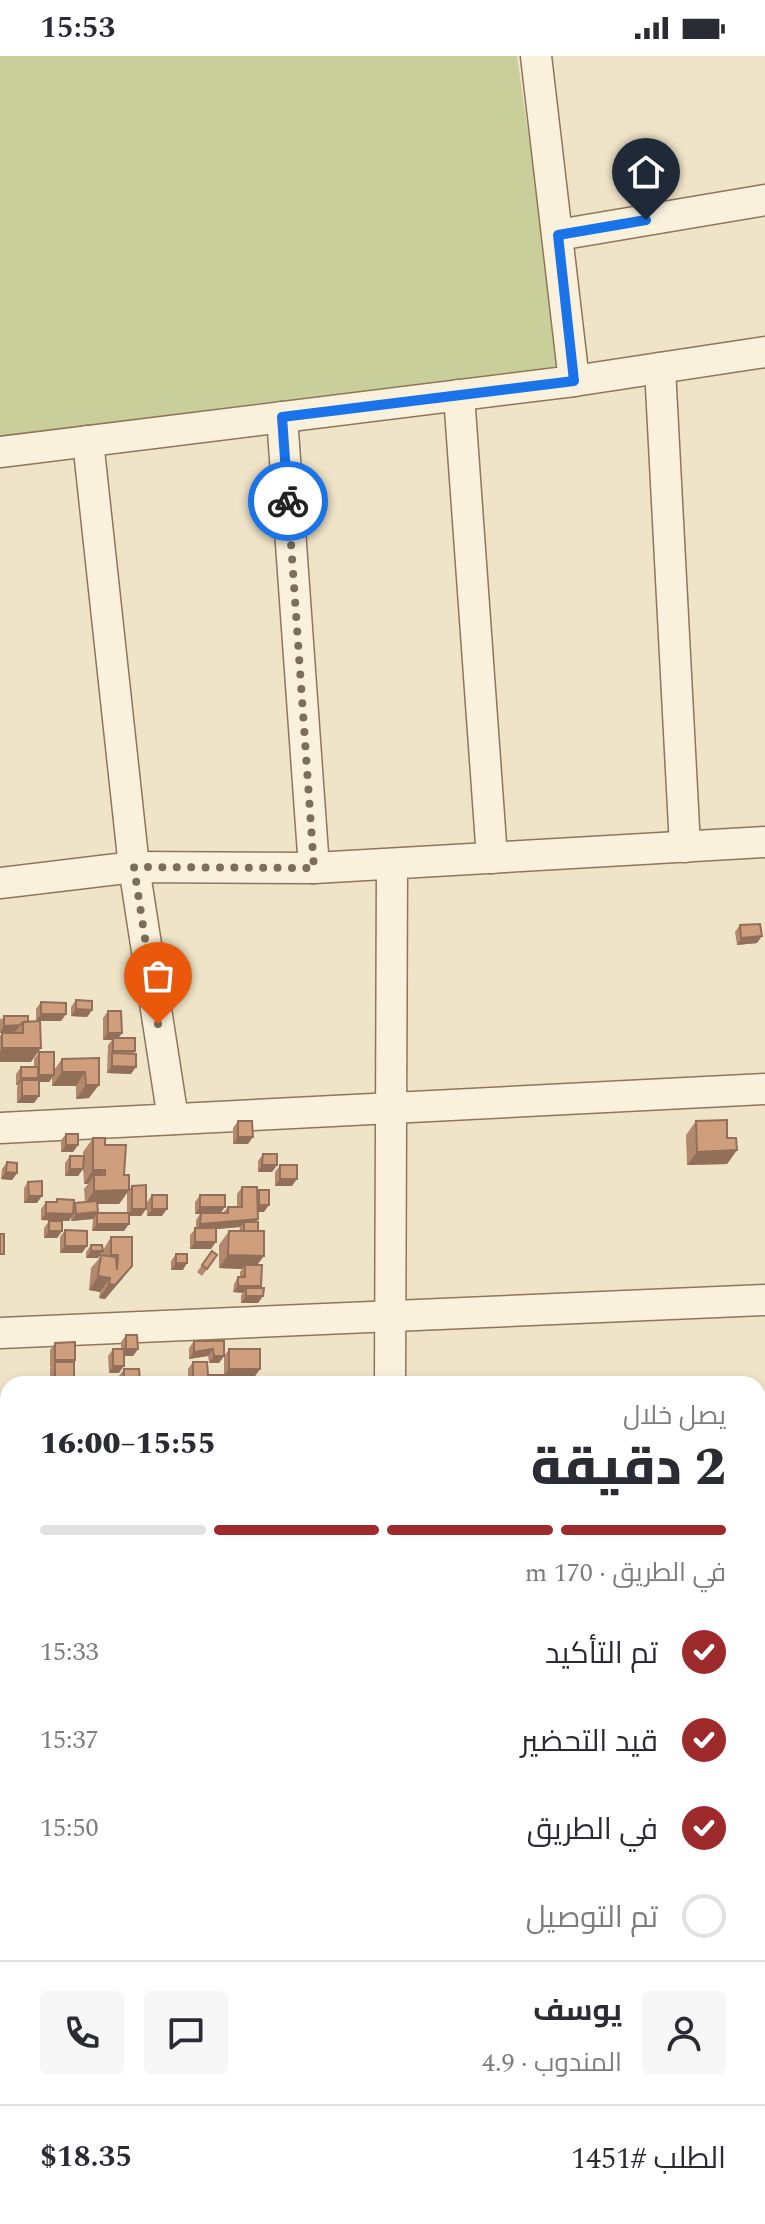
<!DOCTYPE html>
<html lang="ar">
<meta charset="utf-8">
<style>
body{margin:0;font-family:Spectral,Cairo,serif;background:#f7f7f7;color:#2b2b33;direction:rtl;height:100vh;display:flex;flex-direction:column;font-size:30px;white-space:nowrap}
*{box-sizing:border-box;margin:0}
p{font-size:26px;color:#7c7c81}
.icon{flex:none;width:44px;height:44px;fill:none;stroke:currentColor;stroke-width:2;stroke-linecap:round;stroke-linejoin:round}
.map{position:relative;flex:1;overflow:hidden;direction:ltr}
.side{position:absolute;left:0px;top:1320px;width:766px;height:848px;display:flex;flex-direction:column;background:#fff;border-radius:24px 24px 0 0;box-shadow:0 4px 12px #0003;direction:rtl}
.side>*{flex:none}
.pin{position:absolute;display:grid;place-items:center;width:68px;height:68px;color:#fff;margin:-82px -34px;border-radius:50% 50% 50% 0;rotate:-45deg;box-shadow:0 0 8px #0007}
.pin .icon{rotate:45deg}
.courier{position:absolute;display:grid;place-items:center;width:80px;height:80px;margin:-40px;border:6px solid #1a73e8;border-radius:50%;background:#fff;color:#222;box-shadow:0 2px 10px #0007}
.overview em{font-style:normal;font-weight:800}
.overview div{display:flex;flex-direction:column-reverse}
.overview{display:flex;align-items:center;justify-content:space-between;height:136px;padding:0 40px}
h1{font-size:52px;font-weight:800;line-height:60px}
.bar{display:grid;grid-template-columns:repeat(4,1fr);gap:12px 8px;align-content:center;height:96px;padding:0 40px}
.bar i{height:10px;border-radius:6px;background:#e1e1e2}
.bar .on{background:#9e2a2b}
.bar p{grid-column:span 4}
.line{display:flex;align-items:center;gap:20px;padding:0 40px;border-top:2px solid #e1e1e2}
.line div{flex:1}
.round{display:grid;place-items:center;flex:none;width:84px;height:84px;border-radius:8px;background:#f7f7f7}
ol{padding:0 40px;list-style:none}
li{display:flex;align-items:center;gap:24px;height:88px}
li p{margin-inline-start:auto}
li .icon{padding:8px;border-radius:50%;background:#9e2a2b;color:#fff;stroke-width:4}
li:last-child{color:#7c7c81}
li i{width:44px;height:44px;border:4px solid #e1e1e2;border-radius:50%}
.status{display:flex;justify-content:space-between;align-items:center;height:56px;padding:0 40px;background:#fff;direction:ltr}
.status svg{height:22px;fill:currentColor}
.map>svg:first-child{display:block}
.green{fill:#c9cf9b}
.lines{fill:none;stroke-linecap:round;stroke-linejoin:round}
.minor-casing{stroke:#8d765c;stroke-width:33}
.minor{stroke:#faf1dc;stroke-width:30}
.wall{fill:#b2896c;fill-rule:evenodd}
.shaded-wall{fill:#916f58}
.building{fill:#cf9f7d;stroke:#916f58;stroke-width:2}
.done{stroke:#7c6e5b;stroke-width:8;stroke-dasharray:0 14.4}
.route{stroke:#1a73e8;stroke-width:10}
</style>
<div class="status"><b>15:53</b><svg viewBox="0 0 49 12"><path d="M0 12V9h3v3zM5 12V6h3v6zM10 12V3h3v9zM15 12V0h3v12zM26 1h20v11H26zM47 4h2v5h-2z"/></svg></div>
<div class="map">
<svg width="765" height="2168" viewBox="0 0 765 2168">
<rect width="100%" height="100%" fill="#f0e4c8"/>
<polygon class="green" points="0,0 517,0 562,311 0,388"/>
<g class="lines">
<defs>
<g id="minor">
<polyline points="536,0 574,325"/>
<polyline points="558,179 765,144"/>
<polyline points="660,312 685,791"/>
<polyline points="459,339 492,802"/>
<polyline points="282,361 314,812"/>
<polyline points="88,385 134,811 173,1063"/>
<polyline points="0,396 574,325 765,296"/>
<polyline points="0,827 134,811 314,812 765,786"/>
<polyline points="0,1072 765,1033"/>
<polyline points="0,1277 765,1244"/>
<polyline points="390,1328 392,808"/>
<polyline points="758,1449 765,1449"/>
<polyline points="0,1484 8,1484"/>
<polyline points="758,1657 765,1657"/>
<polyline points="0,1717 8,1718"/>
<polyline points="758,1966 765,1967"/>
<polyline points="0,1969 8,1971"/>
<polyline points="655,2160 683,2168"/>
<polyline points="301,2168 303,2160"/>
<polyline points="488,2168 490,2160"/>
</g>
</defs>
<use href="#minor" class="minor-casing"/>
<use href="#minor" class="minor"/>
</g>
<g class="wall">
<polygon points="740,869 757,887 737,889 735,876"/>
<polygon points="76,944 92,954 87,961 71,960 71,951"/>
<polygon points="41,946 66,958 61,965 36,965 36,953"/>
<polygon points="108,955 122,977 118,982 135,995 134,998 131,1018 107,1017 108,989 112,984 103,984 103,962"/>
<polygon points="4,960 28,960 31,1006 0,1006 0,980 2,977 15,976 0,977 0,961 1,964"/>
<polygon points="39,996 54,1014 62,1003 99,1002 89,1042 76,1043 76,1030 52,1030 52,1021 49,1026 39,1026 39,1040 34,1047 17,1047 17,1031 18,1029 16,1029 16,1018 21,1011 34,1011 34,1003"/>
<polygon points="238,1065 248,1088 233,1088 233,1072"/>
<polygon points="696,1065 727,1082 737,1094 727,1108 687,1109 686,1079"/>
<polygon points="66,1078 78,1089 73,1096 61,1096 61,1084"/>
<path d="M93,1082L105,1089L124,1119L129,1134L132,1130L146,1153L141,1160H129L124,1175H92L93,1163L71,1165V1161L69,1165L41,1164V1153L46,1146H55L57,1143L74,1150L75,1147L85,1146L84,1133L88,1128H84L83,1110V1113L78,1120H65V1107L70,1100H83V1096ZM127,1137V1157H97V1148H119Z"/>
<polygon points="263,1098 277,1109 272,1116 258,1116 258,1105"/>
<polygon points="7,1106 17,1117 12,1124 1,1123 2,1113"/>
<polygon points="280,1109 292,1130 275,1130 275,1116"/>
<polygon points="28,1126 37,1147 24,1147 24,1132"/>
<polygon points="242,1131 257,1137 259,1134 264,1156 257,1156 258,1163 256,1166 257,1209 261,1230 260,1232 263,1240 258,1247 241,1247 241,1239 243,1237 233,1236 234,1228 238,1221 240,1221 240,1216 242,1213 219,1212 219,1189 229,1175 239,1175 240,1171 216,1173 211,1193 190,1193 190,1179 196,1172 196,1164 200,1158 195,1158 195,1146 200,1139 220,1157 223,1157 228,1151 237,1151 237,1138"/>
<polygon points="152,1139 162,1160 147,1160 147,1146"/>
<polygon points="49,1165 62,1175 57,1182 44,1182 44,1172"/>
<polygon points="65,1174 82,1197 60,1197 60,1181"/>
<polygon points="111,1181 132,1210 122,1223 105,1243 99,1242 100,1236 89,1234 91,1212 102,1199 102,1196 98,1202 86,1202 86,1196 91,1189 103,1194"/>
<polygon points="212,1195 217,1199 202,1220 197,1216"/>
<polygon points="176,1198 183,1214 171,1214 171,1205"/>
<polygon points="126,1279 138,1293 133,1300 124,1300 119,1317 109,1317 108,1300 113,1293 121,1293 121,1286"/>
<polygon points="194,1285 224,1285 224,1300 219,1307 209,1307 208,1300 189,1303 189,1292"/>
<polygon points="55,1287 75,1304 74,1306 74,1328 50,1328 50,1313 51,1311 50,1311 50,1294"/>
<polygon points="229,1293 260,1313 255,1320 225,1320 225,1328 188,1328 188,1313 193,1306 208,1319 224,1319 224,1300"/>
<polygon points="124,1313 138,1328 119,1328 119,1320"/>
<polygon points="2,1382 8,1382 8,1425 0,1425 0,1384"/>
<polygon points="7,1521 8,1522 8,1559 2,1558 4,1545 7,1541 0,1540 2,1528"/>
<polygon points="8,1564 8,1589 1,1589 4,1570"/>
</g>
<g class="shaded-wall">
<polygon points="762,880 757,887 737,889 741,882"/>
<polygon points="76,953 92,954 87,961 71,960"/>
<polygon points="41,958 66,958 61,965 36,965"/>
<polygon points="20,969 15,976 0,977 4,970"/>
<polygon points="108,977 122,977 117,984 113,982 112,984 103,984"/>
<polygon points="2,992 41,992 31,1006 0,1006 0,996"/>
<polygon points="112,1010 136,1011 131,1018 107,1017"/>
<polygon points="62,1016 85,1016 76,1030 52,1030"/>
<polygon points="39,1019 54,1019 49,1026 35,1026 22,1024 18,1029 16,1029 21,1022 38,1022"/>
<polygon points="86,1029 99,1029 89,1042 76,1043"/>
<polygon points="22,1040 39,1040 34,1047 17,1047"/>
<polygon points="238,1081 253,1081 248,1088 233,1088"/>
<polygon points="66,1089 78,1089 73,1096 61,1096"/>
<polygon points="737,1094 727,1108 687,1109 697,1096"/>
<polygon points="262,1109 277,1109 272,1116 258,1116"/>
<polygon points="70,1113 83,1113 78,1120 65,1120"/>
<polygon points="93,1114 105,1114 96,1128 94,1119 88,1128 84,1128"/>
<polygon points="6,1116 17,1117 12,1124 1,1123"/>
<polygon points="280,1123 297,1123 292,1130 275,1130"/>
<polygon points="129,1134 119,1148 85,1148 94,1135"/>
<polygon points="29,1140 42,1140 37,1147 24,1147"/>
<polygon points="259,1149 269,1149 264,1156 254,1156"/>
<polygon points="200,1151 225,1151 220,1158 195,1158"/>
<polygon points="132,1153 146,1153 141,1160 127,1160"/>
<polygon points="152,1153 167,1153 162,1160 147,1160"/>
<polygon points="98,1156 93,1163 71,1165 76,1158"/>
<polygon points="46,1157 73,1158 69,1165 41,1164"/>
<polygon points="258,1163 253,1170 244,1166 240,1171 196,1175 200,1168"/>
<polygon points="97,1168 129,1168 124,1175 92,1175"/>
<polygon points="49,1175 62,1175 57,1182 44,1182"/>
<polygon points="195,1186 216,1186 211,1193 190,1193"/>
<polygon points="65,1190 87,1190 82,1197 60,1197"/>
<polygon points="91,1195 103,1195 98,1202 86,1202"/>
<polygon points="228,1199 264,1200 254,1213 245,1209 242,1213 219,1212"/>
<polygon points="176,1207 187,1207 183,1214 171,1214"/>
<polygon points="132,1210 122,1223 105,1243 99,1242 109,1228"/>
<polygon points="98,1220 110,1222 100,1236 89,1234"/>
<polygon points="238,1230 261,1230 256,1237 246,1232 243,1237 233,1236"/>
<polygon points="246,1240 263,1240 258,1247 241,1247"/>
<polygon points="126,1293 138,1293 133,1300 121,1300"/>
<polygon points="213,1293 208,1300 189,1303 194,1296"/>
<polygon points="214,1300 224,1300 219,1307 209,1307"/>
<polygon points="113,1310 124,1310 119,1317 109,1317"/>
<polygon points="229,1313 260,1313 255,1320 224,1320"/>
<polygon points="124,1325 140,1325 137,1328 122,1328"/>
<polygon points="5,1418 8,1418 8,1425 0,1425"/>
<polygon points="5,1533 8,1534 7,1541 0,1540"/>
<polygon points="7,1551 8,1551 8,1559 2,1558"/>
<polygon points="6,1582 8,1582 8,1589 1,1589"/>
</g>
<g class="building">
<polygon points="760,868 762,880 741,882 740,869"/>
<polygon points="76,944 92,945 92,954 76,953"/>
<polygon points="41,946 66,947 66,958 41,958"/>
<polygon points="108,955 121,955 122,977 108,977"/>
<polygon points="4,960 28,960 28,966 23,966 20,969 4,970"/>
<polygon points="40,965 41,992 2,992 2,977 23,977 23,966"/>
<rect x="113" y="982" width="22" height="13"/>
<rect x="39" y="996" width="15" height="23"/>
<polygon points="112,997 136,998 136,1011 112,1010"/>
<polygon points="99,1002 99,1029 86,1029 85,1016 62,1016 62,1003"/>
<rect x="21" y="1011" width="17" height="11"/>
<rect x="22" y="1024" width="17" height="16"/>
<polygon points="727,1064 727,1082 736,1082 737,1094 697,1096 696,1065"/>
<polygon points="238,1065 252,1065 253,1081 238,1081"/>
<rect x="66" y="1078" width="12" height="11"/>
<polygon points="93,1082 105,1082 105,1089 126,1089 124,1119 129,1119 129,1134 94,1135 94,1119 105,1119 105,1114 93,1114"/>
<polygon points="263,1098 277,1098 277,1109 262,1109"/>
<polygon points="70,1100 84,1100 83,1113 70,1113"/>
<polygon points="7,1106 17,1107 17,1117 6,1116"/>
<rect x="280" y="1109" width="17" height="14"/>
<polygon points="42,1125 42,1140 29,1140 28,1126"/>
<polygon points="146,1129 146,1153 132,1153 132,1130"/>
<polygon points="242,1131 257,1131 258,1163 200,1168 201,1157 228,1157 228,1151 242,1151"/>
<rect x="259" y="1134" width="10" height="15"/>
<rect x="152" y="1139" width="15" height="14"/>
<rect x="200" y="1139" width="25" height="12"/>
<polygon points="57,1143 74,1144 73,1158 46,1157 46,1146 57,1146"/>
<polygon points="97,1145 98,1156 76,1158 75,1147"/>
<rect x="97" y="1157" width="32" height="11"/>
<rect x="49" y="1165" width="13" height="10"/>
<rect x="244" y="1166" width="14" height="9"/>
<rect x="195" y="1172" width="21" height="14"/>
<polygon points="65,1174 87,1175 87,1190 65,1190"/>
<polygon points="229,1175 264,1175 264,1200 228,1199"/>
<rect x="0" y="1178" width="4" height="20"/>
<polygon points="111,1181 132,1181 132,1210 115,1229 109,1228 110,1222 98,1220 101,1199 116,1201 117,1214 118,1199 111,1199"/>
<polygon points="91,1189 102,1189 103,1195 91,1195"/>
<polygon points="212,1195 217,1199 207,1213 202,1209"/>
<rect x="176" y="1198" width="11" height="9"/>
<polygon points="245,1209 262,1209 261,1230 238,1230 238,1221 245,1221"/>
<polygon points="246,1232 264,1232 263,1240 246,1240"/>
<polygon points="126,1279 137,1279 138,1293 126,1293"/>
<polygon points="194,1285 224,1285 224,1300 214,1300 213,1293 194,1296"/>
<polygon points="75,1286 75,1304 55,1304 55,1287"/>
<rect x="113" y="1293" width="11" height="17"/>
<rect x="229" y="1293" width="31" height="20"/>
<rect x="55" y="1306" width="19" height="22"/>
<polygon points="193,1306 207,1306 208,1319 225,1319 225,1328 193,1328"/>
<polygon points="124,1313 139,1313 140,1325 124,1325"/>
<polygon points="2,1382 8,1382 8,1418 5,1418"/>
<polygon points="0,1506 3,1507 0,1525"/>
<polygon points="7,1521 8,1522 8,1534 5,1533"/>
<polygon points="0,1558 4,1559 0,1580"/>
<polygon points="0,1767 8,1768 2,1814 0,1814"/>
</g>
<g class="lines">
<polyline class="done" points="158,968 134,811 314,812 288,445"/>
<polyline class="route" points="288,445 282,361 574,325 558,179 646,164"/>
</g>
</svg>
<div class="pin" style="left:158px;top:968px;background:#ea580c"><svg class="icon" aria-label="bag" viewBox="0 0 24 24"><path d="M5 8h14l-1 12H6zM9 8a3 3 0 0 1 6 0"/></svg></div>
<div class="pin" style="left:646px;top:164px;background:#1f2937"><svg class="icon" aria-label="home" viewBox="0 0 24 24"><path d="M3 11l9-7 9 7M6 9v11h12V9"/></svg></div>
<div class="courier" style="left:288px;top:445px"><svg class="icon" aria-label="bike" viewBox="0 0 24 24"><circle cx="6" cy="16" r="4"/><circle cx="18" cy="16" r="4"/><path d="M6 16l4-8h5l3 8M10 8l3 8H6M13 5h3"/></svg></div>
<section class="side">
<div class="overview"><div><h1>2 دقيقة</h1><p>يصل خلال</p></div><em>15:55–16:00</em></div>
<div class="bar"><i class="on"></i><i class="on"></i><i class="on"></i><i></i><p>في الطريق · 170 m</p></div>
<ol>
<li><svg class="icon" aria-label="check" viewBox="0 0 24 24"><path d="M5 12l5 5 9-10"/></svg>تم التأكيد<p>15:33</p></li>
<li><svg class="icon" aria-label="check" viewBox="0 0 24 24"><path d="M5 12l5 5 9-10"/></svg>قيد التحضير<p>15:37</p></li>
<li><svg class="icon" aria-label="check" viewBox="0 0 24 24"><path d="M5 12l5 5 9-10"/></svg>في الطريق<p>15:50</p></li>
<li><i></i>تم التوصيل</li>
</ol>
<div class="line" style="height:144px"><a class="round"><svg class="icon" aria-label="person" viewBox="0 0 24 24"><circle cx="12" cy="8" r="4"/><path d="M4 21q1-7 8-7t8 7"/></svg></a><div><b>يوسف</b><p>المندوب · 4.9</p></div><a class="round"><svg class="icon" aria-label="chat" viewBox="0 0 24 24"><path d="M4 5h16v11H9l-5 4z"/></svg></a><a class="round"><svg class="icon" aria-label="phone" viewBox="0 0 24 24"><path d="M5 4h4l2 5-3 2q2 4 5 5l2-3 5 2v4C11 20 4 13 5 4z"/></svg></a></div>
<div class="line" style="height:104px"><div>الطلب #1451</div><b>$18.35</b></div>
</section>
</div>
